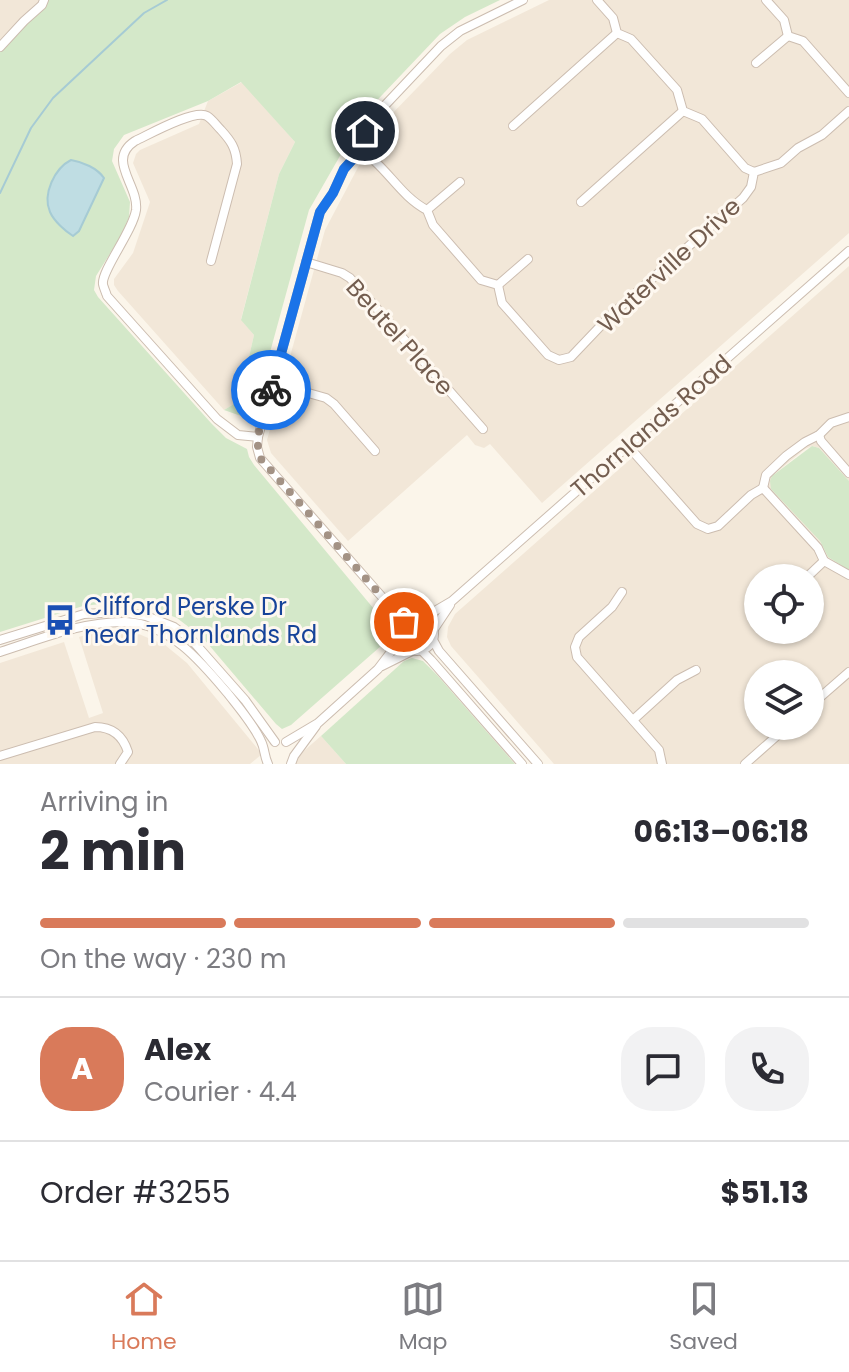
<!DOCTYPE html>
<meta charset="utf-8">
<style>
body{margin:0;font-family:Poppins,sans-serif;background:#f2f2f3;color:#2b2b33;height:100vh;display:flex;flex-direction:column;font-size:30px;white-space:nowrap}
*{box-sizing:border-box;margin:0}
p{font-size:26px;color:#7c7c81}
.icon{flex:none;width:44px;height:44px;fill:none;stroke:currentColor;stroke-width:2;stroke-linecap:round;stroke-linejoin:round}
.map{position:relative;height:764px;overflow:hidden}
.panel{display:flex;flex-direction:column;background:#fff;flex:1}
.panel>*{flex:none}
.controls{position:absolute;left:744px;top:564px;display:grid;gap:16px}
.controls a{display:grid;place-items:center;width:80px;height:80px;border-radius:50%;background:#fff;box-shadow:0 2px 6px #0004;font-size:40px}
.pin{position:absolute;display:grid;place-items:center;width:68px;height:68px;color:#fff;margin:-34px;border:4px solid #fff;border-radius:50%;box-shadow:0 2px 8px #0007}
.courier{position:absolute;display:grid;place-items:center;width:80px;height:80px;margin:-40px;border:6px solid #1a73e8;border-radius:50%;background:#fff;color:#222;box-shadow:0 2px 10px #0007}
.head em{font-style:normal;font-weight:700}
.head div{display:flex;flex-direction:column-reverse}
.head{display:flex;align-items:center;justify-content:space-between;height:136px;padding:0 40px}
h1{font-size:52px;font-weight:700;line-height:60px}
.bar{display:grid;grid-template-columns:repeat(4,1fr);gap:12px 8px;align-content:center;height:96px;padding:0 40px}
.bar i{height:10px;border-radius:6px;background:#e1e1e2}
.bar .selected{background:#d97a5a}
.bar p{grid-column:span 4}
.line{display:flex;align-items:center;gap:20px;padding:0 40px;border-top:2px solid #e1e1e2}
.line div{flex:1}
.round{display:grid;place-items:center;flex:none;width:84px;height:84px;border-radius:32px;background:#f2f2f3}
.tabs{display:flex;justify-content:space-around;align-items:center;height:112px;border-top:2px solid #e1e1e2;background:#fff;font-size:22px;color:#7c7c81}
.tabs a{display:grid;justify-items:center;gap:4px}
.tabs .selected{color:#d97a5a}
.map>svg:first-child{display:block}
.residential{fill:#f2e7d8;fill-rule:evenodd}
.green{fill:#d4e8c9}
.water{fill:#bfdde3;stroke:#a6cbd4;stroke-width:2}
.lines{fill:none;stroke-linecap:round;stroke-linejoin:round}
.stream{stroke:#a6cbd4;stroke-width:2}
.minor-casing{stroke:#ccbdb0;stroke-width:10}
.minor{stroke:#fff;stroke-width:8}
.done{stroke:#a39285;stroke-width:8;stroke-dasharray:0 14.4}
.route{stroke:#1a73e8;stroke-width:10}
.labels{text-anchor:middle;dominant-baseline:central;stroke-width:6;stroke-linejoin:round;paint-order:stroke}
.street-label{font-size:24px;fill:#735d4f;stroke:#fef8f0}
.transit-label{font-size:24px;fill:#164399;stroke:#fef8f0;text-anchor:start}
</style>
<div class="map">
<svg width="849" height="764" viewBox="0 0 849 764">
<rect width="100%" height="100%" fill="#fbf5ea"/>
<g class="residential">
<polygon points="0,0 44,0 0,47"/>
<polygon points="549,0 849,0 849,233 542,503 490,444 484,448 475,445 467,435 348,541 271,453 267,440 325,230 376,133 386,120 450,54 467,40"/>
<polygon points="242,82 295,142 279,174 241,319 254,335 239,401 224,410 118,291 114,285 114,279 133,253 150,202 133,163 136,154 140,150 199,124 208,101"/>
<path d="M849,266V481L819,448L812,446L805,449L772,476L771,489L820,541L828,557L849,570V764H554L451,646L447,637L448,627L455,614ZM758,578H810V630H758ZM758,674H810V726H758Z"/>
<polygon points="134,632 165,645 187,663 262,754 250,764 0,764 0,663 64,642 89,718 103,713 79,637 89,634"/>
<polygon points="321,736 346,764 289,764"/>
</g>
<g class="green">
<path d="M44,0H500L465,17L440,34L364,114L309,210L252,418L244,417L224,410L239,401L254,335L241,320L279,174L295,142L241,82L208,101L124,135L114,149L112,161L130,202L129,217L121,236L96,276L94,290L98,297L211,423L226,438L247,449L249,457L254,465L374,609C384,623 391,629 381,646L291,725L282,729L276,724L203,638L177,618L148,607L119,602L83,606L0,632V47Z"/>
<polygon points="812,446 819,448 849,481 849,570 828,557 820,541 771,489 770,481 772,476"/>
<polygon points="412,658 423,661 438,676 515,764 346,764 321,736 404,661"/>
</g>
<path class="water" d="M71,160C83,162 97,168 104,178L79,231L73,236C65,231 54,221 50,212C42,194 55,168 71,160Z"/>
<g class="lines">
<polyline class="stream" points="0,193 31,128 53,98 144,13 167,0"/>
<defs>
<g id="minor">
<polyline points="597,0 613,18 617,33 631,39 677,90 683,111 702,119 745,168 754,172"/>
<polyline points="766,0 784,20 788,36 803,41 849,93"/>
<polyline points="0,47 24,21 42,5 44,0"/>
<polyline points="756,63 788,36"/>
<polyline points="513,126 617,33"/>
<path d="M361,150C387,167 400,196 427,210L433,225L481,280L498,285L502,303L548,355L559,360L571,357L610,316L743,198L751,187L754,172L781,163L798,148L822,135L849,111"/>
<polyline points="581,202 683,111"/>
<polyline points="427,210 460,182"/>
<path d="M211,261L237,164C236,148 231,141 221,130C217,126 212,119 207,116C194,109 150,134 135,141C106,160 139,185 136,210C133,231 101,271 103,284C103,286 107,295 107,296L217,419L238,435L258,437"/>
<polyline points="306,262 342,273 350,278 483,429"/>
<polyline points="498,285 528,259"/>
<polyline points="273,383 326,398 334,404 375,451"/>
<polyline points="819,435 821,441 849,473"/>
<polyline points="629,447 697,524 708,529 718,526 751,495 763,488"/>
<polyline points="763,488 818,548 824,561 849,575"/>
<polyline points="763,488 766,475 786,456 805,442 819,435 831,423 849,417"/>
<polyline points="806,578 824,561"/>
<polyline points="622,592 612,607 579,637 575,647 577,657 659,750 662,764"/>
<circle cx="417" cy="634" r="17"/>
<polyline points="423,618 452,601 849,251"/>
<polyline points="404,622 260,458 257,447 258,437 320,212 333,193 344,169 361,150 365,131 371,120 441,46 460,31 523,0"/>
<polyline points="434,629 450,605"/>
<polyline points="0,640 84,614 121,612 146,616 174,627 192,640 245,700 275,742"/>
<polyline points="433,640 439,651 538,764"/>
<polyline points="422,651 431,660 522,764"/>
<path d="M0,652C41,639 83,621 126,622C171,624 203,664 229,695C240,709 253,724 261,741C265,749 264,756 268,764"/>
<polyline points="382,666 412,651"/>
<polyline points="810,706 849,672"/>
<polyline points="633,720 677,680 696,670"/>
<polyline points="286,742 318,723 378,669 400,640"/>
<path d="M0,756L95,727C112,727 123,736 128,752L120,764"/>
<polyline points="291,764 294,756 316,726"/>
<polyline points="745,764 788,726"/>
</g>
</defs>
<use href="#minor" class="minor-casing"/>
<use href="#minor" class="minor"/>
</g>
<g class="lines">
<path class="done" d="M271,390C265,412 253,436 260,458L404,622"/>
<polyline class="route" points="271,390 320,212 333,193 344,169 361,150 365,131"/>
</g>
<defs>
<symbol id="bus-bare" viewBox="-9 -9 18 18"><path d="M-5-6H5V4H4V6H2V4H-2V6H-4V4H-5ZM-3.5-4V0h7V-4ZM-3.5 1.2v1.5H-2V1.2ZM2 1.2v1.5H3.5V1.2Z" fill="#1a4fb4" stroke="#fef8f0" stroke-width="2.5" paint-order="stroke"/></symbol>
</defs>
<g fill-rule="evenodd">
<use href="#bus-bare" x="38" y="598" width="44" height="44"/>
</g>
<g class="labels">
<g class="street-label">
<text transform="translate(669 265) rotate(-43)">Waterville Drive</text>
<text transform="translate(400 337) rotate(48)">Beutel Place</text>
<text transform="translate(651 426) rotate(-41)">Thornlands Road</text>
</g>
<g class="transit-label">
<text x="84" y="606">Clifford Perske Dr<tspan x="84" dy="28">near Thornlands Rd</tspan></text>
</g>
</g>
</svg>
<div class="controls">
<a><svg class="icon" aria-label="locate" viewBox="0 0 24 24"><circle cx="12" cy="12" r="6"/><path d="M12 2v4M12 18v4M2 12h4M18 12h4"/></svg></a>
<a><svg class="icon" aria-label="layers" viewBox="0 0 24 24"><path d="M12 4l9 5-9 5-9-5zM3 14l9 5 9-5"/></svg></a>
</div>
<div class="pin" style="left:404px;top:622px;background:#ea580c"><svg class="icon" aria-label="bag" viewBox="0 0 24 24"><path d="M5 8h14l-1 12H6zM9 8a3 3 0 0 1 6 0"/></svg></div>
<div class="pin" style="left:365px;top:131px;background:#1f2937"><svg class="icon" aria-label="home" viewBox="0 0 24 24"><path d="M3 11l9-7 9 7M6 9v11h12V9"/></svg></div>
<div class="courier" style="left:271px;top:390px"><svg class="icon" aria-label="bike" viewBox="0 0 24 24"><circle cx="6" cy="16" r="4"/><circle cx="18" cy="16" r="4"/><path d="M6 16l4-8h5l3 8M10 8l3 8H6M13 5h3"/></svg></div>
</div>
<section class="panel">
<div class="head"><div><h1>2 min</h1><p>Arriving in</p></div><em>06:13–06:18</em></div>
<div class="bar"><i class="selected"></i><i class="selected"></i><i class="selected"></i><i></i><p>On the way · 230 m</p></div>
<div class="line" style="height:144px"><b class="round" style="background:#d97a5a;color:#fff">A</b><div><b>Alex</b><p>Courier · 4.4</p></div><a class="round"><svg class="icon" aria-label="chat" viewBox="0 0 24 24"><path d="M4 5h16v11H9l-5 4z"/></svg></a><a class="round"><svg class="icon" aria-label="phone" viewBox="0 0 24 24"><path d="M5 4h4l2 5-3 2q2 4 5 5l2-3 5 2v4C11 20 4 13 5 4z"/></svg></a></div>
<div class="line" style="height:104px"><div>Order #3255</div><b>$51.13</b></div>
</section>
<nav class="tabs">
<a class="selected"><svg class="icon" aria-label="home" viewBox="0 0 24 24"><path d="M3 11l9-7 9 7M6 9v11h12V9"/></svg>Home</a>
<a><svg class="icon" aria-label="map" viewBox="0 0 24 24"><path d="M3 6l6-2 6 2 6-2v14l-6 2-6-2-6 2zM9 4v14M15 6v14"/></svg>Map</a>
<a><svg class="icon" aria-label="saved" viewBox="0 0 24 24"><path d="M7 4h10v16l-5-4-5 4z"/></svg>Saved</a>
</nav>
